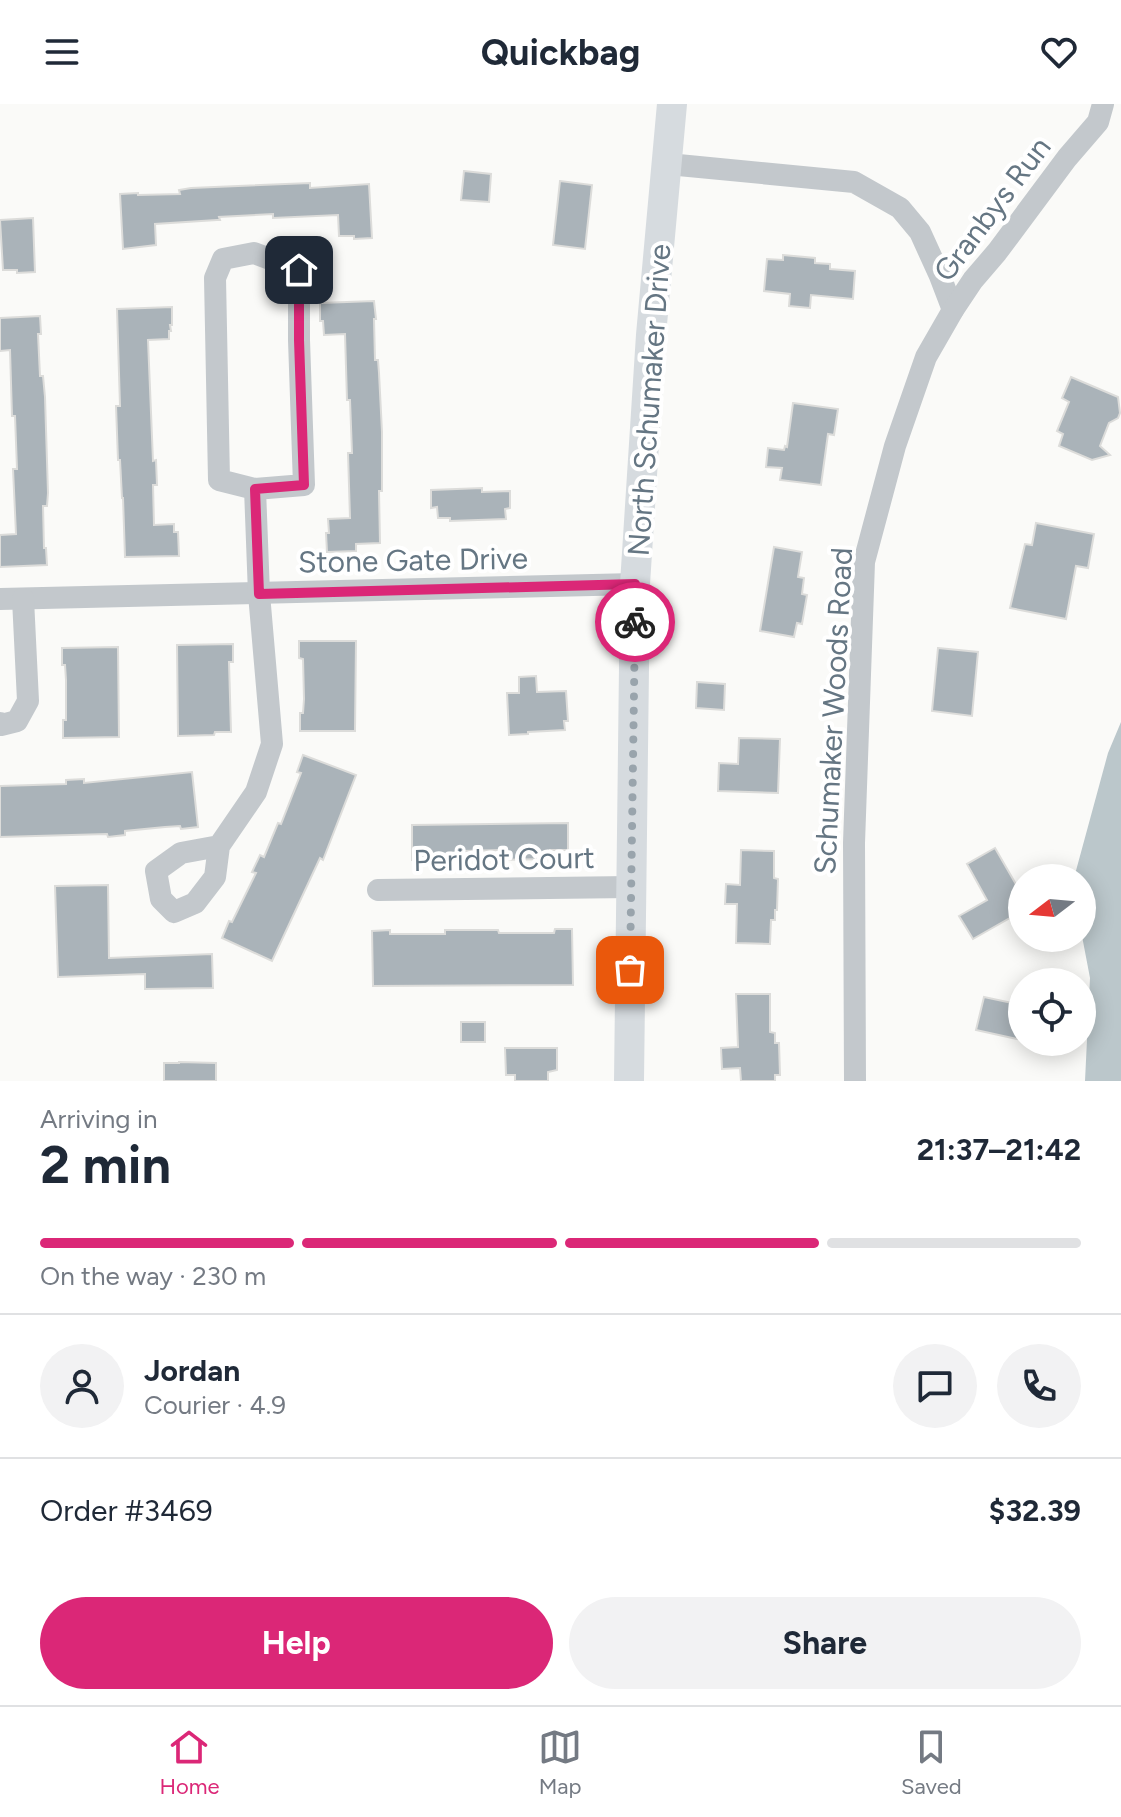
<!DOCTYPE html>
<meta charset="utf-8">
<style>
body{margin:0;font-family:Figtree,sans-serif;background:#f2f2f3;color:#1f2937;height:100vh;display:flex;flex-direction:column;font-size:30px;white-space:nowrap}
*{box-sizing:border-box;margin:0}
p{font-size:26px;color:#747a83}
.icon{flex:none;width:44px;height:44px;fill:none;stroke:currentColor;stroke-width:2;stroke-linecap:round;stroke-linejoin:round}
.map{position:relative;height:977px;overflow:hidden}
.drawer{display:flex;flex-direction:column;background:#fff;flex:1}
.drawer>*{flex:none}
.needle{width:52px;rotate:254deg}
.controls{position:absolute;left:1008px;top:760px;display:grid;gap:16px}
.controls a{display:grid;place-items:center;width:88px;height:88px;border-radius:50%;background:#fff;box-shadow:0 4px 20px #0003;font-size:40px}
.pin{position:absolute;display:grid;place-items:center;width:68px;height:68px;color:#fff;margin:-34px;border-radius:16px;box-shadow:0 4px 12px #0006}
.courier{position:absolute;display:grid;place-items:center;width:80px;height:80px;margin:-40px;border:6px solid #db2777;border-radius:50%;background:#fff;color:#222;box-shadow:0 2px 10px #0007}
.overview em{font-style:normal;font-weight:700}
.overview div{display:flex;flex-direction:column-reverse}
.overview{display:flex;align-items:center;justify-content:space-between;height:136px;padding:0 40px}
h1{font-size:52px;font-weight:700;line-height:60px}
.bar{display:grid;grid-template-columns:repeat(4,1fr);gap:12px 8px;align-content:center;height:96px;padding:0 40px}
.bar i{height:10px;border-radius:6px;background:#e0e1e3}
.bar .selected{background:#db2777}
.bar p{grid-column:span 4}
.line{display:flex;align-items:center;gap:20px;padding:0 40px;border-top:2px solid #e0e1e3}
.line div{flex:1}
.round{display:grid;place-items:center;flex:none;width:84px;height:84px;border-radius:42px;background:#f2f2f3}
.cta{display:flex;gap:16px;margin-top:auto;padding:16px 40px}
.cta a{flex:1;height:92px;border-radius:48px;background:#db2777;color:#fff;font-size:32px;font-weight:700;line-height:92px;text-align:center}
.cta a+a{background:#f2f2f3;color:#1f2937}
header{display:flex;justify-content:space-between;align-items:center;height:104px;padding:0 40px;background:#fff;font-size:36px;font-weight:700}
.dock{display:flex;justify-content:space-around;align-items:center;height:112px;border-top:2px solid #e0e1e3;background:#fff;font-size:22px;color:#747a83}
.dock a{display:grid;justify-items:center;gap:4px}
.dock .selected{color:#db2777}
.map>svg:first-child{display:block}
.water{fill:#bbc7cb}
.building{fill:#aab3b9;stroke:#dcdcda;stroke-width:2}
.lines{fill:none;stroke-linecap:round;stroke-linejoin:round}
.street{stroke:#c3c8cc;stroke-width:22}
.secondary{stroke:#d6dbdf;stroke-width:30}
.done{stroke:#99a4ac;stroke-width:8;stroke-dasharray:0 14.4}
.route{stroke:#db2777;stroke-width:10}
.labels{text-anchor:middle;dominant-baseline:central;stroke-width:8;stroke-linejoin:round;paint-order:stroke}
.street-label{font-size:30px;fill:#657683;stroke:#fff}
</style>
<header><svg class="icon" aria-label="menu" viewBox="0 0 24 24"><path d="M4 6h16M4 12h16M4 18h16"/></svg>Quickbag<svg class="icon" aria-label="heart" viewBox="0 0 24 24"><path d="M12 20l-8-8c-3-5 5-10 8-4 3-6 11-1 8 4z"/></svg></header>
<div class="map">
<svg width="1121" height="977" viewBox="0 0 1121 977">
<rect width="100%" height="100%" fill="#fafaf8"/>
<polygon class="water" points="1121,618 1121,977 1085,977 1090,874 1082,832 1082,774 1074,774 1108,649"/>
<g class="building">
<polygon points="464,67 491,70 489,98 461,96"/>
<polygon points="560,77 592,81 585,145 553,141"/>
<polygon points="310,79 310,84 369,80 372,134 354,135 354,132 339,132 338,111 273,114 273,110 219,113 220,116 217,116 155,120 156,141 123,145 120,90 138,89 138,91 180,90 179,86 191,84"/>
<polygon points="33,114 35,168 17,169 17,166 3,166 0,116"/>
<polygon points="783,151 815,154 815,159 830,160 830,165 855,167 853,195 811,191 810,204 789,202 790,190 764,187 767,155 783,156"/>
<polygon points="374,197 376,215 374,215 375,256 378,256 379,269 382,328 382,387 379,387 380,439 356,440 356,447 327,448 326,429 329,429 328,415 350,414 348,349 352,349 350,296 347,296 345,230 324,231 323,217 320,217 320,199"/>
<polygon points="172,203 172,221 170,221 171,227 169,227 169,235 148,236 153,357 156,356 157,381 153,381 154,421 174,420 174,428 178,428 179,452 125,453 123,394 122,394 120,356 118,356 116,302 120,302 117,205"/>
<polygon points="40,212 41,230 38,230 40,272 43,272 45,293 48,389 47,402 43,402 44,444 46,444 47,461 0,463 0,431 16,430 13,365 17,365 15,312 12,312 10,246 0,247 0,214"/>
<polygon points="1071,273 1118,293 1120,309 1118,314 1109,319 1100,342 1110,351 1092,356 1059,342 1063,330 1057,327 1069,298 1062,294"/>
<polygon points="793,299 838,305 834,331 828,330 821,381 780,376 782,364 766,363 768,344 784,346 785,342 787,343"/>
<polygon points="482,384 482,388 510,387 510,404 505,405 506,415 450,417 450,414 438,414 437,403 431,404 431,386"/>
<polygon points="1036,419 1094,430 1088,464 1076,462 1066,515 1010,504 1025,440 1032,441"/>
<polygon points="774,443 802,448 798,473 804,474 802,490 807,491 802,520 797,519 794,533 760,527"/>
<polygon points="299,537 356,537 355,627 300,627 300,609 303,609 304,595 303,555 299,554"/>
<polygon points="233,540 233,558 229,558 231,628 215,628 214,631 178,632 177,541"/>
<polygon points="118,543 119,633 63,634 63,616 66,616 66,576 65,561 62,561 62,544"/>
<polygon points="938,544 978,548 972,612 932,607"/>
<polygon points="536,572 537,588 566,587 568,617 564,617 565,626 528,628 528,630 509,631 507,589 519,589 519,573"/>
<polygon points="697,578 725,580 724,606 696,604"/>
<polygon points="739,634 780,635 778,689 718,687 719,659 738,660"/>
<polygon points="303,651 356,671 323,756 320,754 272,857 222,834 229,817 232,818 256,769 252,768 260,751 264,753 278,719 281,720 301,669 297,668"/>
<polygon points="192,668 198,723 181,725 180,722 165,723 125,727 125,731 108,733 107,730 0,733 0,682 66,680 66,676 84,675 84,679"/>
<polygon points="568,719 568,746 550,746 551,755 501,756 501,746 462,747 462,756 412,756 412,721"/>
<polygon points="995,744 1021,789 1015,792 1022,807 973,835 959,812 987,796 967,760"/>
<polygon points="741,746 774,747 774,774 778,775 777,806 775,806 775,816 771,816 770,840 736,839 737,800 725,800 726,780 740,781"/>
<polygon points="108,781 109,854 212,850 213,884 145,885 145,870 58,873 55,782"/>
<polygon points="555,825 572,825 573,881 373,882 372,827 390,826 390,830 445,830 445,826 498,826 499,829 554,829"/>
<polygon points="736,890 770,890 770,928 775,929 775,939 779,939 780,971 775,971 775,977 741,977 740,964 722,965 721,944 738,943"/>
<polygon points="984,893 1022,901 1022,931 1018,931 1017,935 976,926"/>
<rect x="461" y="918" width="24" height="20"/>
<polygon points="505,944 557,944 557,966 548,968 548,977 515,977 515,971 506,971"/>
<polygon points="179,958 216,959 216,977 164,977 164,959 179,959"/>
</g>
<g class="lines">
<g class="street">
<polyline points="668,60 854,78 900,104 920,128 940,172 953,206"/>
<polyline points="0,495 635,480"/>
<polyline points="0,619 1,621 17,617 28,597 23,495"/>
<polyline points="219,742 181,749 156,767 161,795 174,808 195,799 215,773 219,742 256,688 272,640 259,490 255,385 304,381 299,236 299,166 254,149 223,155 215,174 219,376 255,385"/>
<polyline points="378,786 631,783"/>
<polyline points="855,977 854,739 864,458 895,342 926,253 953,206 973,176 997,148 1067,54 1098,18 1103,0"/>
</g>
<polyline class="secondary" points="629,977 635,480 651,231 672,0"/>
</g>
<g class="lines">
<polyline class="done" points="630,866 635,518"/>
<polyline class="route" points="299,166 299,236 304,381 255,385 259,490 635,480 635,518"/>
</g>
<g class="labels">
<g class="street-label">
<text transform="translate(992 105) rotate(-53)">Granbys Run</text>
<text transform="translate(649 296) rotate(-86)">North Schumaker Drive</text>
<text transform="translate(413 456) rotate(-1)">Stone Gate Drive</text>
<text transform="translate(833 607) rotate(-87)">Schumaker Woods Road</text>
<text transform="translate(504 755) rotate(-1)">Peridot Court</text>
</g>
</g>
</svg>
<div class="controls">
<a><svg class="needle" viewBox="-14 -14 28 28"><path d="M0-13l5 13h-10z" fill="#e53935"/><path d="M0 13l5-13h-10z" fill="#747a83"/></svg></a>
<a><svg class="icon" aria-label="locate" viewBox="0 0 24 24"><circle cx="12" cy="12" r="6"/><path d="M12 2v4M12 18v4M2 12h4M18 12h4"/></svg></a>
</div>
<div class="pin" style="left:630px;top:866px;background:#ea580c"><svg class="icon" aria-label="bag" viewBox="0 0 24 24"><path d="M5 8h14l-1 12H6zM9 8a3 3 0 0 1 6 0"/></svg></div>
<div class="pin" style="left:299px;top:166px;background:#1f2937"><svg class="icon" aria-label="home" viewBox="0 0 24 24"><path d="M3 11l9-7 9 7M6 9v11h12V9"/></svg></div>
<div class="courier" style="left:635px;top:518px"><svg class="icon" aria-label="bike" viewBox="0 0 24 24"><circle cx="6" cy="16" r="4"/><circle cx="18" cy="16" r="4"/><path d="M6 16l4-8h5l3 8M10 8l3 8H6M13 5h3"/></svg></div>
</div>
<section class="drawer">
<div class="overview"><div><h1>2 min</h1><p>Arriving in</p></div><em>21:37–21:42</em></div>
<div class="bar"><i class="selected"></i><i class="selected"></i><i class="selected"></i><i></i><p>On the way · 230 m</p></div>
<div class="line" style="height:144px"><a class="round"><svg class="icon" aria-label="person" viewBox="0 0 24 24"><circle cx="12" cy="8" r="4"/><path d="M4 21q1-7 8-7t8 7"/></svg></a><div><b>Jordan</b><p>Courier · 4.9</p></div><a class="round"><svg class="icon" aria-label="chat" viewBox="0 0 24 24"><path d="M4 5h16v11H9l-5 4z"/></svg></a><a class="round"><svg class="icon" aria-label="phone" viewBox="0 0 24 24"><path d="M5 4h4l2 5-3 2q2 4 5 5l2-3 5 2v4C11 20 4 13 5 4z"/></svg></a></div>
<div class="line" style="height:104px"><div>Order #3469</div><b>$32.39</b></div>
<div class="cta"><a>Help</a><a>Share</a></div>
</section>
<nav class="dock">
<a class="selected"><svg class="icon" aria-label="home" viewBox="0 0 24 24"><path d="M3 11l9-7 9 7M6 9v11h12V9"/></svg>Home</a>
<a><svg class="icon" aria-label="map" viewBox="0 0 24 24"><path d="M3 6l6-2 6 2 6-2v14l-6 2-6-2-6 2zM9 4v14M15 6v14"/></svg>Map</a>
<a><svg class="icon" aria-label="saved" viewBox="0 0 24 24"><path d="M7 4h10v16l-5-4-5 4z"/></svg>Saved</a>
</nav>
